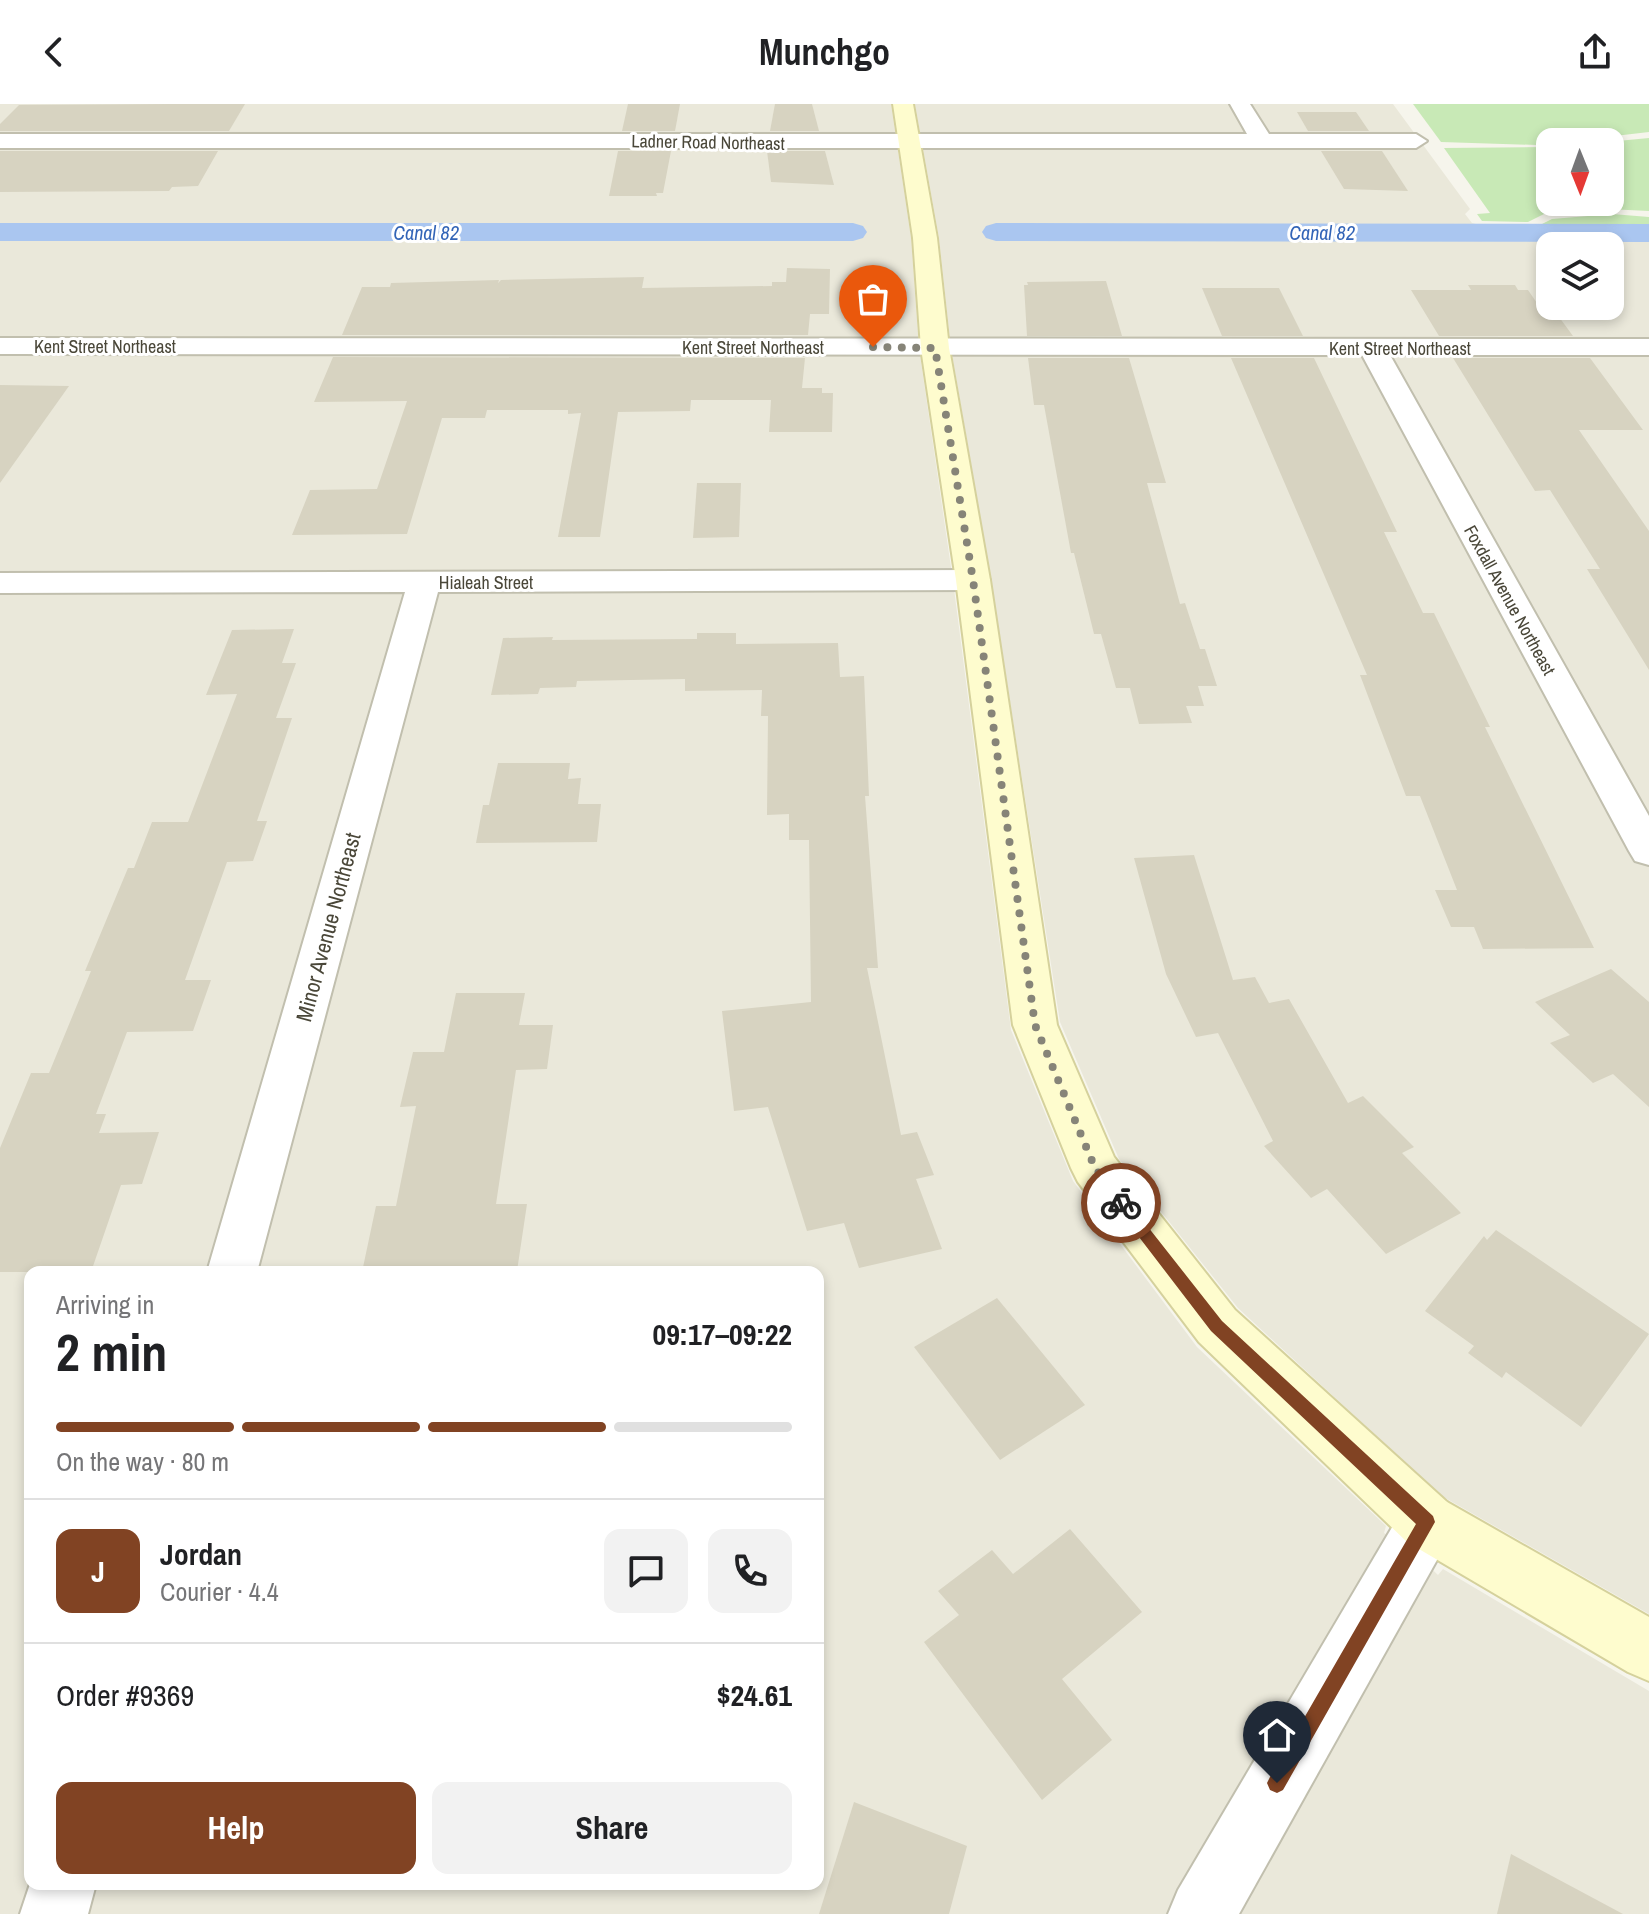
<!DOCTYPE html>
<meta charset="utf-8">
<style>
body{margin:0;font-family:"Archivo Narrow",sans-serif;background:#f2f2f2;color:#202124;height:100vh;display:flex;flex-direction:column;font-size:30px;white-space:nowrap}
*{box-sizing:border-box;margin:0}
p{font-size:26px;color:#757577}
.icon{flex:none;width:44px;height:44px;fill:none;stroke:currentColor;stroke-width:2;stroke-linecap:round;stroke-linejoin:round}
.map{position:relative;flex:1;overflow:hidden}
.details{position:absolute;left:24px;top:1162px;width:800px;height:624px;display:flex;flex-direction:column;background:#fff;border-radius:16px;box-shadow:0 4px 12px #0003}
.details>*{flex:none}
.needle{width:52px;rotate:179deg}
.buttons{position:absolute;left:1536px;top:24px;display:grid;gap:16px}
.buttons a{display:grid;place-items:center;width:88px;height:88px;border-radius:16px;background:#fff;box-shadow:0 4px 12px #0003;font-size:40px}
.pin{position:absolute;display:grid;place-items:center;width:68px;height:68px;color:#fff;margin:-82px -34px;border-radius:50% 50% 50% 0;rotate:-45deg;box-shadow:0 0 8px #0007}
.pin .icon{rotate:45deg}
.courier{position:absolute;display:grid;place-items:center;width:80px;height:80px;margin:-40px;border:6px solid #814323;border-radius:50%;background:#fff;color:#222;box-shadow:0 2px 10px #0007}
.headline em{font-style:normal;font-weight:800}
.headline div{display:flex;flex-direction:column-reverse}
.headline{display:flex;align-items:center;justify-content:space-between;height:136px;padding:0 32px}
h1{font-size:52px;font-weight:800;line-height:60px}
.bar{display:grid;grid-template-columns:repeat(4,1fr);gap:12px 8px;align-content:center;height:96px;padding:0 32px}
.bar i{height:10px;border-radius:6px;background:#e0e0e0}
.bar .current{background:#814323}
.bar p{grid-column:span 4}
.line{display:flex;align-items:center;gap:20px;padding:0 32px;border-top:2px solid #e0e0e0}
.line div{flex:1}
.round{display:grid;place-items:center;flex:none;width:84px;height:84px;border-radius:16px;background:#f2f2f2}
.action{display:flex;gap:16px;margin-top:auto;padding:16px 32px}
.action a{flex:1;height:92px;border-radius:16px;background:#814323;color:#fff;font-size:32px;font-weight:800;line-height:92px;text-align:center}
.action a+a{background:#f2f2f2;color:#202124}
header{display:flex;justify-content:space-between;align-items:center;height:104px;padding:0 32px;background:#fff;font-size:36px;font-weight:800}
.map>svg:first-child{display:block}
.residential{fill:#eae8da;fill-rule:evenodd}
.green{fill:#c8e9b6}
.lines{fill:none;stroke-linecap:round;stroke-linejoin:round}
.canal{fill:#aac6f0;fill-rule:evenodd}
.building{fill:#d7d3c1}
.street-casing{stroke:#c1bfae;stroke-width:4}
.secondary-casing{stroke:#d5d19c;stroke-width:4}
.street{fill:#fff;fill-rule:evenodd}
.secondary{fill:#fefcce;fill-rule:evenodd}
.route{fill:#814323}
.done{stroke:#868478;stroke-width:8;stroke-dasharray:0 14.4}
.labels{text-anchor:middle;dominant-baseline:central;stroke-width:6;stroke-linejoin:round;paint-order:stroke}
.far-street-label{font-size:18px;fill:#4a4739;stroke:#fff}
.far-water-label{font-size:20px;font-style:italic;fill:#3264b7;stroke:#fff}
.street-label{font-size:22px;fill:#4a4739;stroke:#fff}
</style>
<header><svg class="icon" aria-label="back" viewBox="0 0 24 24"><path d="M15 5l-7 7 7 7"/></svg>Munchgo<svg class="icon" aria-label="share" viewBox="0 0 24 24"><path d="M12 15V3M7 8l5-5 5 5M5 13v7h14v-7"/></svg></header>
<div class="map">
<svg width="1649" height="1810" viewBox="0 0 1649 1810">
<rect width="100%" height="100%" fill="#f6f5ec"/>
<g class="residential">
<path d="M0,0H891L911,134L919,244L953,477L1011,926L1073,1077L1197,1243L1386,1422L1384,1429L1413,1447L1438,1471L1443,1465L1649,1587V1810H0ZM30,1168H818V1780H30Z"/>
<path d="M915,0H1393L1470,105L1465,110L1472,119L1483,122L1531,123L1649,122V1510L1440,1391L1238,1204L1119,1055L1060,918L991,476L951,244L939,134ZM1550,142H1610V202H1550Z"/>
</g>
<g class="green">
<polygon points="1413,0 1649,0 1649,28 1537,41 1441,38"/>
<polygon points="1649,34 1649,107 1607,105 1544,110 1528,118 1482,117 1477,110 1490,109 1444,44 1550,43 1550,98 1610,98 1610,38 1607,38"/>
<polygon points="1612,110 1649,113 1649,122 1538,122 1552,115"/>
</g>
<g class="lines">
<g class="canal">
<polygon points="0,119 853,119 863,122 867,128 863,134 853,137 0,137"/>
<polygon points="996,119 1649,120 1649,138 996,137 986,134 982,128 986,122"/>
</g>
</g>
<g class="building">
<polygon points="170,0 245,0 229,27 0,27 0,20 19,1"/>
<polygon points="628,0 680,0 675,27 622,27"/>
<polygon points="775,0 812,0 819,27 770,27"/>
<polygon points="1297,8 1356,8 1369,27 1308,27"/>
<polygon points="0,47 218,47 198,82 172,83 169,87 0,88"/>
<polygon points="618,47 671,47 663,89 656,89 657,92 609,92"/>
<polygon points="767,47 825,47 834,81 771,78"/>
<polygon points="1321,47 1382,47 1408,87 1344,85"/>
<polygon points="787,164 830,165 829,210 810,210 808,231 342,231 362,183 390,183 391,179 499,176 498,179 501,176 644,173 642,184 772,182 772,178 786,178"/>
<polygon points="1106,177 1122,232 1027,232 1024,181 1028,181 1027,178"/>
<polygon points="1468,181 1515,181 1518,186 1528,186 1539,202 1551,202 1573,232 1439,232 1411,186 1471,186"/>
<polygon points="1202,184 1279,184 1303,232 1222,232"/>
<polygon points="333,253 805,254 802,284 822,284 822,289 833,289 832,328 769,328 771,296 691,296 690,307 618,308 600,433 558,433 581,309 568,310 568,306 487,306 485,314 442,314 407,430 292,431 310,386 377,385 407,297 314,298"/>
<polygon points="1028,254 1129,254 1166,379 1147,379 1180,500 1185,499 1200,545 1205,545 1217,582 1198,582 1204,602 1186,602 1192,619 1139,620 1130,584 1116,584 1101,530 1094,530 1074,449 1071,449 1044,301 1034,301"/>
<polygon points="1231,254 1314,254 1397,428 1384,428 1423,509 1434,509 1490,623 1485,623 1594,844 1483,845 1474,823 1451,823 1435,786 1457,786 1420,692 1406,692 1360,571 1367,571"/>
<polygon points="1453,254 1590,254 1643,326 1579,326 1649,427 1649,566 1587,465 1600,465 1550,386 1535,387"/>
<polygon points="0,281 69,282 0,379"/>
<polygon points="697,379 741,379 739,433 693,434"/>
<polygon points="294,525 282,559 296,559 276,614 292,614 257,717 267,717 253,757 227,758 185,876 211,876 193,927 127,928 96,1010 106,1010 99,1029 159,1028 142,1080 121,1081 91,1168 0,1168 0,1044 31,969 49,969 91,867 85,867 128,764 134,764 152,718 188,718 237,590 206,591 232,526"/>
<polygon points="697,529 736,529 736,540 838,539 840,573 864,572 869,692 865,692 878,864 867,864 901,1031 917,1028 934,1071 916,1075 942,1145 859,1164 844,1119 807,1127 768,1003 734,1007 722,907 811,898 809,736 789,736 789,710 767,711 768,612 761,612 762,586 685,587 685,575 577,577 576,583 540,584 538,590 491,591 503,534 553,533 552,536 697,535"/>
<polygon points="498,659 570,659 568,675 581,674 578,700 601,700 597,738 476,739 483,701 489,701"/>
<polygon points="1194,751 1233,876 1255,873 1269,899 1289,895 1348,999 1363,992 1414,1043 1402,1049 1461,1109 1386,1150 1327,1085 1311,1094 1264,1042 1273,1037 1218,929 1196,933 1166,870 1134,754"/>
<polygon points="1611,865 1649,898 1649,1003 1613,970 1593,979 1550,939 1570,931 1535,898"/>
<polygon points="456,889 525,889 519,921 553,921 547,965 516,966 496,1100 527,1100 517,1167 362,1168 376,1102 396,1102 416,1002 400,1003 413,948 444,948"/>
<polygon points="1496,1126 1649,1230 1581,1323 1506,1268 1502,1274 1468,1249 1474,1242 1425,1207 1484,1132 1487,1136"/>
<polygon points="997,1194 1085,1301 1000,1356 914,1243"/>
<polygon points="1070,1425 1142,1508 1062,1575 1112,1636 1042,1696 924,1538 959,1511 938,1487 992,1446 1013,1470"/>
<polygon points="854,1698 967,1742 949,1810 819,1810"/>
<polygon points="1511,1750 1623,1810 1497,1810"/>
</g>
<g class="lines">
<defs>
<g id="street">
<polygon points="1230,0 1250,0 1269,30 1416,30 1427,37 1416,44 0,44 0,30 1247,30"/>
<polygon points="0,234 1649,235 1649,251 1390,251 1649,712 1649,761 1635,757 1629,747 1362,251 0,250"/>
<polygon points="973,466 985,469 990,476 985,483 973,486 438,488 257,1168 207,1168 405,488 0,489 0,469"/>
<polygon points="1427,1390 1447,1398 1456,1418 1447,1438 1239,1810 1168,1810 1178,1786 1407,1398"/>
<polygon points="30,1780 96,1780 88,1810 20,1810"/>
</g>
<polygon id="secondary" points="893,0 913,0 937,134 949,244 990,476 1057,921 1114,1053 1235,1206 1447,1398 1649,1513 1649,1577 1628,1568 1407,1438 1199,1238 1078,1078 1071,1064 1013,921 956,476 921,244 913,134"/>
</defs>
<use href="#street" class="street-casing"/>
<use href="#secondary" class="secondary-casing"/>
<use href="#street" class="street"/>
<use href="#secondary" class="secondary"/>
</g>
<polygon class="route" points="1121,1093 1126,1095 1222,1217 1433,1412 1435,1418 1283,1686 1277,1689 1270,1686 1267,1679 1270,1673 1416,1420 1211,1227 1116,1103 1114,1099"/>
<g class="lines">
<polyline class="done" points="873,243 935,244 973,476 1035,921 1095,1064 1121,1099"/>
</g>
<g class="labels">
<g class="far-street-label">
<text transform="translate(708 38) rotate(1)">Ladner Road Northeast</text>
<text x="105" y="242">Kent Street Northeast</text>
<text x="753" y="243">Kent Street Northeast</text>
<text x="1400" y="244">Kent Street Northeast</text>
<text x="486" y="478">Hialeah Street</text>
<text transform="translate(1510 496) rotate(61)">Foxdall Avenue Northeast</text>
</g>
<g class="far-water-label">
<text x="426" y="128">Canal 82</text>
<text x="1322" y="128">Canal 82</text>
</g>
<g class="street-label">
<text transform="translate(328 823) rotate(-75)">Minor Avenue Northeast</text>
</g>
</g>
</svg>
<div class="buttons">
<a><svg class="needle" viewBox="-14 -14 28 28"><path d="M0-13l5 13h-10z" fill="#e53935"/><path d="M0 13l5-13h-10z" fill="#757577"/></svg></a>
<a><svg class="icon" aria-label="layers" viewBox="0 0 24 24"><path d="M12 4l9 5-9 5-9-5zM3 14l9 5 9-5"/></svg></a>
</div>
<div class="pin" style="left:873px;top:243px;background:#ea580c"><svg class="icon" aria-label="bag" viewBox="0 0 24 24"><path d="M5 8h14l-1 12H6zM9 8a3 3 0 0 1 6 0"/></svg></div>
<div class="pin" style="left:1277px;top:1679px;background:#1f2937"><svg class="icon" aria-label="home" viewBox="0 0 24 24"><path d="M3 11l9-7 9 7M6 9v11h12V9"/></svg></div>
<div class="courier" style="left:1121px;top:1099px"><svg class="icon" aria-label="bike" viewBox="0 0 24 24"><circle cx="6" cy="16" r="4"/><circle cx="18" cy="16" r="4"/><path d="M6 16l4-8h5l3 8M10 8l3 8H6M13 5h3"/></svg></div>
<section class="details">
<div class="headline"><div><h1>2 min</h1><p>Arriving in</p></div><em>09:17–09:22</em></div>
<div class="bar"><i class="current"></i><i class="current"></i><i class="current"></i><i></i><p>On the way · 80 m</p></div>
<div class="line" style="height:144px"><b class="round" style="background:#814323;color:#fff">J</b><div><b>Jordan</b><p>Courier · 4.4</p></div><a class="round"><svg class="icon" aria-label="chat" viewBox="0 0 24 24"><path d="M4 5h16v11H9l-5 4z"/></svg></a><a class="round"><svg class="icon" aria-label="phone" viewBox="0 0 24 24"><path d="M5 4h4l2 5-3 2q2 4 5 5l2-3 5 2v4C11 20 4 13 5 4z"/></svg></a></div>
<div class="line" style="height:104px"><div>Order #9369</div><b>$24.61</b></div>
<div class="action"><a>Help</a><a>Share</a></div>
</section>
</div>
